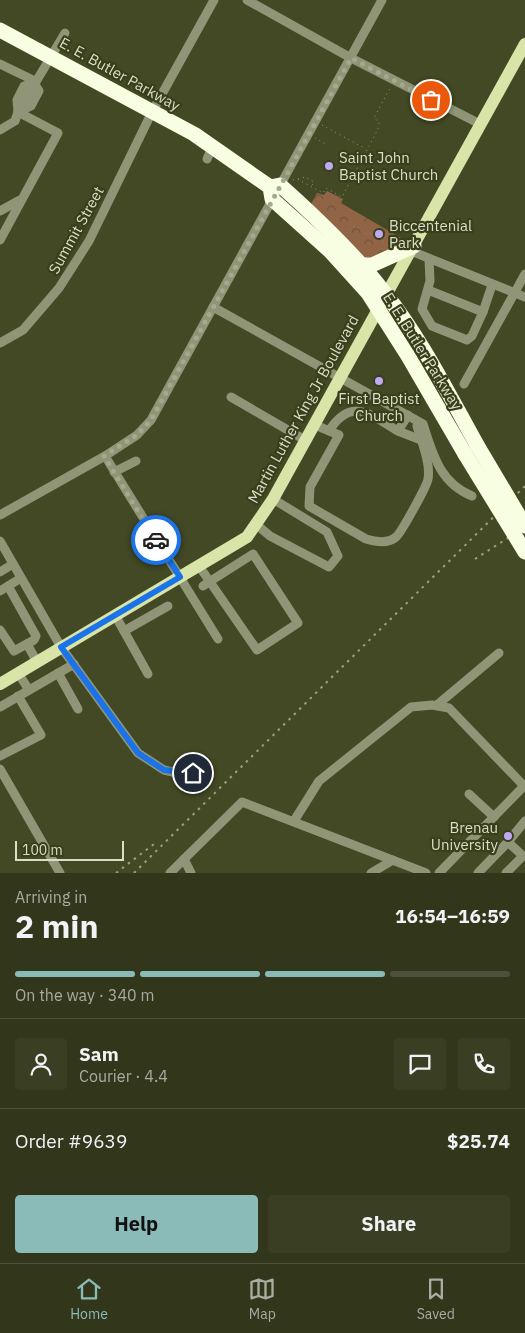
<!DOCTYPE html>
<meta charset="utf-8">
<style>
body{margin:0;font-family:"IBM Plex Sans",sans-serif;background:#3a3f24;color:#f1f3f6;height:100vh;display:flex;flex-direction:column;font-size:19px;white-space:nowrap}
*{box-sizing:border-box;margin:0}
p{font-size:16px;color:#a8aca3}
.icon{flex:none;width:28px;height:28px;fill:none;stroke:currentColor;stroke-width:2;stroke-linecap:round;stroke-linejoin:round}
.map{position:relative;height:873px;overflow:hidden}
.sheet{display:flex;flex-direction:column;background:#32371b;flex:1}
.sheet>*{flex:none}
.scale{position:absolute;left:15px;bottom:12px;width:109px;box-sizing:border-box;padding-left:5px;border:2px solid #dadec9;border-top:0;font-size:14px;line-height:18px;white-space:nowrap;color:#dadec9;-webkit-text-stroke:4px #393f1a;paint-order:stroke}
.pin{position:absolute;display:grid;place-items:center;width:42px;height:42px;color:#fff;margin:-21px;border:2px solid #fff;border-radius:50%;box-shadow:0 1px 5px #0007}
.courier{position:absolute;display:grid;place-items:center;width:50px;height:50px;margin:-25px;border:4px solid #1a73e8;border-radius:50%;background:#fff;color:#222;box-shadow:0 1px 6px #0007}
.head em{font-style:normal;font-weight:800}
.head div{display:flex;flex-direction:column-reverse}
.head{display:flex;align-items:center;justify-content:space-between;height:85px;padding:0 15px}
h1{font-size:32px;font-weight:800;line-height:38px}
.bar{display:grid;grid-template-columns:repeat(4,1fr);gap:8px 5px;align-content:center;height:60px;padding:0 15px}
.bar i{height:6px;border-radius:4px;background:#4d513a}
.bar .current{background:#8bbbb9}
.bar p{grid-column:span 4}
.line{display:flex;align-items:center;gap:12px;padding:0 15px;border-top:1px solid #4d513a}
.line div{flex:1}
.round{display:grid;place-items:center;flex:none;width:52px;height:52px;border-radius:5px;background:#3a3f24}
.action{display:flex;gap:10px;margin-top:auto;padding:10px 15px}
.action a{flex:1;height:58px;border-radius:5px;background:#8bbbb9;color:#111;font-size:20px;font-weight:800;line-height:58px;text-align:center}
.action a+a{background:#3a3f24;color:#f1f3f6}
.tabs{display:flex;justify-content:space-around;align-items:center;height:70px;border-top:1px solid #4d513a;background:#32371b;font-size:14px;color:#a8aca3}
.tabs a{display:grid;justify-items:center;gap:2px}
.tabs .current{color:#8bbbb9}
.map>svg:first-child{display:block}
.park{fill:url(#park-crowns)}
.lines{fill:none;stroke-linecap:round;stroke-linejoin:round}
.path{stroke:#909579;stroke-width:1;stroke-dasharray:1 4;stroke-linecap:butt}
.minor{stroke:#909578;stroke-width:9}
.major{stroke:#d9e4a8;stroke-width:12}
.highway{stroke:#f8fee2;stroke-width:15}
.rail{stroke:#9ca185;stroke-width:2;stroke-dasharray:2.5 5;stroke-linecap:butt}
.highway-bridge{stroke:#f8fee2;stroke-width:15}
.done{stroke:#a5aa8f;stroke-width:5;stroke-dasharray:0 9}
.route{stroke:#1a73e8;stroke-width:6}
.poi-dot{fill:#bea9f5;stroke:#393f1a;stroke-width:2}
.labels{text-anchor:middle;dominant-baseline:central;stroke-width:4.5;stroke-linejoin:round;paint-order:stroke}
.street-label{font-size:15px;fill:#dadec9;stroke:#393f1a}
.poi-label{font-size:15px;fill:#dadec9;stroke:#393f1a;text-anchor:start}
</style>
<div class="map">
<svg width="525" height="873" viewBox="0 0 525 873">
<defs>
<pattern id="park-crowns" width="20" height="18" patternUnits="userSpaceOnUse" patternTransform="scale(1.25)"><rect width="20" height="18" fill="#906444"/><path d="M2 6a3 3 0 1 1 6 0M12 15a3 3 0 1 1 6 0" fill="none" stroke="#6c5540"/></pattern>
</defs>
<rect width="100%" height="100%" fill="#434924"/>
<polygon class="park" points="327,191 343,199 341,203 408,242 376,259 364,260 310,206 317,193 324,195"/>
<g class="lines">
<g class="path">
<polyline points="322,125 366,149"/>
<polyline points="315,138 327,145"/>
<polyline points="351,157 360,162"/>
<polyline points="298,179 305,177 314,182 312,185"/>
<polyline points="293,180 297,179 323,193 326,188 342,197 378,129 379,122 374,118 390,88"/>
<polyline points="346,233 352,227 357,226 364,233 377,236 388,246"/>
</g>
<g class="minor">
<polyline points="247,0 351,58 480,124"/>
<polyline points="0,64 35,81"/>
<polyline points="18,112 65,33"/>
<polyline points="18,112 31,106 39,91 34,83"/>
<polyline points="18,112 17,100 24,86 34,83"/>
<polyline points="0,130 15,121 18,112 58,133 0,240"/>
<polyline points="207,159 213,146"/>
<polyline points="0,211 20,200"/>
<polyline points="411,251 525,297"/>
<polyline points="429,259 430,281 422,309 432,326 467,340 472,336 483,312"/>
<polyline points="428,290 483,312 492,285"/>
<path d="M213,307L423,424C433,455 440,483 472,496"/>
<polyline points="0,343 23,330 59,288 89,241 152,112 214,0"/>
<polyline points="464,384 525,274"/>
<polyline points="231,397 305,440"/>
<polyline points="408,415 398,431 421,440"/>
<path d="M315,425L339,435L310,487L309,506L366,539C376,542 388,544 396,537C401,533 427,486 428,479C431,464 421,440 417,426"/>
<path d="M329,431C351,396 371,415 398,431"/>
<polyline points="105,456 218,639"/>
<polyline points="114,472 136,461"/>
<polyline points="0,515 105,456 137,435 151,420 382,0"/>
<polyline points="257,525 270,536 329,567 338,556 327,532 273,499"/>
<polyline points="0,541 61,647 138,753 164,770 181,774 205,773"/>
<polyline points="199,566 257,650 298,623 253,554 209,582 203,586"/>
<polyline points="0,572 13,564"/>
<polyline points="0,591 21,578"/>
<polyline points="115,615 148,674"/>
<polyline points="0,630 14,651 34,640 36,636 8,586"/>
<polyline points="124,631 168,606"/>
<polyline points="27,644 37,662"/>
<polyline points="18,673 29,690"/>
<polyline points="58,673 78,709"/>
<polyline points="437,705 499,653"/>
<polyline points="0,707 74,664"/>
<polyline points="0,756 41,735 18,696"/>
<polyline points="0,769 60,873"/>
<polyline points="469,794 494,817"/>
<polyline points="294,821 319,781 411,707 432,705 449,708 524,786"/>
<polyline points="508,842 525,821"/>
<polyline points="184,859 191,873"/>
<polyline points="170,873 242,802 426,873"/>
<polyline points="371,873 393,860"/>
<polyline points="439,873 525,785"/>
<polyline points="478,873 508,842 523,856 506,873"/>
</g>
<polyline class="major" points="0,684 247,537 273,499 525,44"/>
<g class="highway">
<polyline points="0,30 194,134 270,187 272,199 330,251 368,293 408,356 465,454"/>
<path d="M270,187L280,185C317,218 354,253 384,292C421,338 448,393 477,445"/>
<polyline points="362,265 372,265 414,246"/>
</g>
<g class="rail">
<polyline points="475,559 525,527"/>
<polyline points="116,873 154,844"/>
<polyline points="134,873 525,486"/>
</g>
<g class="highway-bridge">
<polyline points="477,445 525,526"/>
<polyline points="465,454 525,552"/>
</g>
</g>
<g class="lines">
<polyline class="done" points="156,540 104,456 137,435 151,420 351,58 431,100"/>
<polyline class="route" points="156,540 180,577 61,647 138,753 164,770 193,773"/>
</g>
<g class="poi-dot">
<circle cx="329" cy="166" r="5"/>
<circle cx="379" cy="234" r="5"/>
<circle cx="379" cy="381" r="5"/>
<circle cx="508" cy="836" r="5"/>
</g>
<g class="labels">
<g class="street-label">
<text transform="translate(120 74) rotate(29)">E. E. Butler Parkway</text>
<text transform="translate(76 230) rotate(-61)">Summit Street</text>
<text transform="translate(423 351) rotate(58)">E. E. Butler Parkway</text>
<text transform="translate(303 409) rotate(-61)">Martin Luther King Jr Boulevard</text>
</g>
<g class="poi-label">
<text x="339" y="157">Saint John<tspan x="339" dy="17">Baptist Church</tspan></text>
<text x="389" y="225">Biccentenial<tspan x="389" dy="17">Park</tspan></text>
<text x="379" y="398" text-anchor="middle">First Baptist<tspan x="379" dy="17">Church</tspan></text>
<text x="498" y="827" text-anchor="end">Brenau<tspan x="498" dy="17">University</tspan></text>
</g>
</g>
</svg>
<div class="scale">100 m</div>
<div class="pin" style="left:431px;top:100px;background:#ea580c"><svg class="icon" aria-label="bag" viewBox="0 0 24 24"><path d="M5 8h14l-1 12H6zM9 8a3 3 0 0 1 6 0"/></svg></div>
<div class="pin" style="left:193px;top:773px;background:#1f2937"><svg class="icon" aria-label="home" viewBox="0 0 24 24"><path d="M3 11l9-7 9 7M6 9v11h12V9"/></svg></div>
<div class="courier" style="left:156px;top:540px"><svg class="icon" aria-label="car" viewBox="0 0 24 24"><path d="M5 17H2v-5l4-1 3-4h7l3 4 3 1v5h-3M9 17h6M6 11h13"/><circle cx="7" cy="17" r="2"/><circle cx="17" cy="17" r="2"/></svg></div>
</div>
<section class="sheet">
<div class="head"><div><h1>2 min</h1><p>Arriving in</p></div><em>16:54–16:59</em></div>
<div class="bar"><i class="current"></i><i class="current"></i><i class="current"></i><i></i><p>On the way · 340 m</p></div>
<div class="line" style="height:90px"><a class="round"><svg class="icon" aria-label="person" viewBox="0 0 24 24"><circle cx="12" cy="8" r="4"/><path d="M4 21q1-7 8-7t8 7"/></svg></a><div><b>Sam</b><p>Courier · 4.4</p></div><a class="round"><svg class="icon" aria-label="chat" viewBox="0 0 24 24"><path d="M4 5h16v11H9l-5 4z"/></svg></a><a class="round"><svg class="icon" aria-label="phone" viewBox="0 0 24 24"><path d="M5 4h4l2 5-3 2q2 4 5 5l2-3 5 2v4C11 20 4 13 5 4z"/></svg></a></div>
<div class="line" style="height:65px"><div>Order #9639</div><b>$25.74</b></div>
<div class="action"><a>Help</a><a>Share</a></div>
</section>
<nav class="tabs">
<a class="current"><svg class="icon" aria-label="home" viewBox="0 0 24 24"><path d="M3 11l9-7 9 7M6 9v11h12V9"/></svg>Home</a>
<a><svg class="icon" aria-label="map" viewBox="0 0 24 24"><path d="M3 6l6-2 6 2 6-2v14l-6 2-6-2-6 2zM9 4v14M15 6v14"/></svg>Map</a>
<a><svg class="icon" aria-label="saved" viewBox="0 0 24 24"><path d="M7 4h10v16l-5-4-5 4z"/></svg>Saved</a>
</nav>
